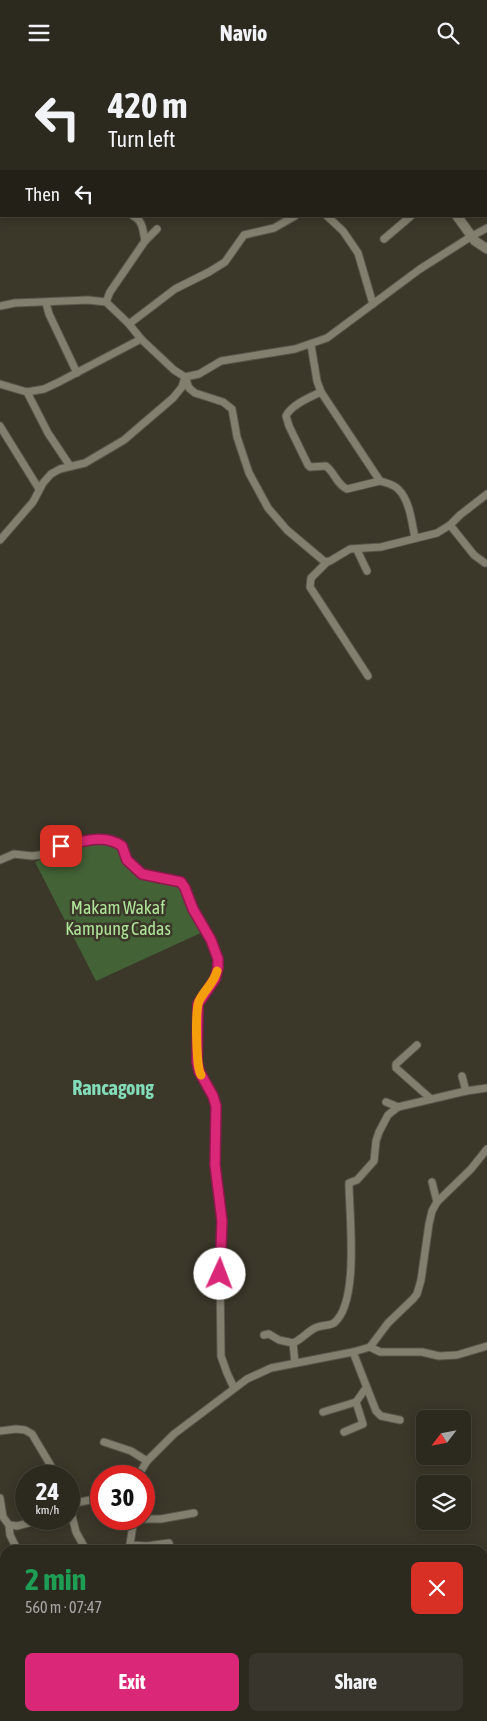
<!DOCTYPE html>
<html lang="en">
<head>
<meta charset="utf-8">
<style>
	body { margin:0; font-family:"Asap Condensed",sans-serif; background:#38352c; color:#f1f3f6; height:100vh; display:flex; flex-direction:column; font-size:19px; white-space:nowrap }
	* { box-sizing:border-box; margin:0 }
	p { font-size:16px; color:#a6a6a4 }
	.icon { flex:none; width:28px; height:28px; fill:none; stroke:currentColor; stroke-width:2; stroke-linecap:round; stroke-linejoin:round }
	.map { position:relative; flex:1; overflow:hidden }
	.panel { position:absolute; left:0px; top:1480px; width:488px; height:176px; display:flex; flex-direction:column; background:#2c291f; border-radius:15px 15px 0 0; box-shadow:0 2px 12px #0003,0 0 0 1px #48453d }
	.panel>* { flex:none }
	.guide { position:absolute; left:0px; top:0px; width:488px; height:152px; box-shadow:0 2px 12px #0003,0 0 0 1px #48453d; background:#2c291f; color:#f1f3f6; overflow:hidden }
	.needle { width:32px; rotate:238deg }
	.fabs { position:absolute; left:416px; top:1345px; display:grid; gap:10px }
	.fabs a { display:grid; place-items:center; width:55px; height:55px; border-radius:8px; background:#2c291f; box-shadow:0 2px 12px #0003,0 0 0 1px #48453d; font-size:25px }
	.speed { position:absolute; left:15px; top:1400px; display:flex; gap:10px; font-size:25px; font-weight:700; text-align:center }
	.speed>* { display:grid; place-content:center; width:65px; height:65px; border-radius:50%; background:#2c291f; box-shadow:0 2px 12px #0003,0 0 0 1px #48453d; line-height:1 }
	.speed small { font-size:12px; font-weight:400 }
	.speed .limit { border:8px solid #d22; background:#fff; color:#111 }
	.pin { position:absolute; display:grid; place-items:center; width:42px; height:42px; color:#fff; margin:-21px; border-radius:10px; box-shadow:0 2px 8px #0006 }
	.me { position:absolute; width:55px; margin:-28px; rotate:2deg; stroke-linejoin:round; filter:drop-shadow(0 0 4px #0008) }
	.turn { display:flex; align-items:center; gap:18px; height:105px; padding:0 25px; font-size:22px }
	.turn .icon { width:65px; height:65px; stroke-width:2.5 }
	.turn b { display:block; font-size:35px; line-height:42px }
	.then { display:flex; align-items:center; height:48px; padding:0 25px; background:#0003; gap:10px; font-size:19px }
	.round { display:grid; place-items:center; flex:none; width:52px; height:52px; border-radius:8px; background:#38352c }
	.headline { display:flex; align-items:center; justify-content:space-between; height:85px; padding:0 25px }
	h1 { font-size:30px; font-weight:700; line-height:38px; color:#1e9e55 }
	.action { display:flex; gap:10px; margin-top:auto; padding:10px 25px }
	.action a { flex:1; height:58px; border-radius:8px; background:#db2777; color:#fff; font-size:20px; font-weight:700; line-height:58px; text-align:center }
	.action a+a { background:#38352c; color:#f1f3f6 }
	header { display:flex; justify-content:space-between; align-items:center; height:65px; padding:0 25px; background:#2c291f; font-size:22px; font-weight:700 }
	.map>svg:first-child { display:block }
	.green { fill:#436236 }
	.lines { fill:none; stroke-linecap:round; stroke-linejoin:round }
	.minor-casing { stroke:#59564a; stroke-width:9 }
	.tertiary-casing { stroke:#59564a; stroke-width:11 }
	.minor { stroke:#837f6f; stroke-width:7 }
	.tertiary { stroke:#837f6f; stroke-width:9 }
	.route-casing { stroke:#8e194d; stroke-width:12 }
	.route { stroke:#db2777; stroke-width:9 }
	.slow { stroke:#f59e0b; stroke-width:9 }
	.labels { text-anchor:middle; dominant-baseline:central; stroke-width:5; stroke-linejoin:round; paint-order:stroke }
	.park-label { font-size:18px; fill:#afe499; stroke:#3b3729 }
	.quarter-label { font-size:20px; font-weight:bold; fill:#82dcb9; stroke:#3b3729 }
</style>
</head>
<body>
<header><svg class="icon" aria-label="menu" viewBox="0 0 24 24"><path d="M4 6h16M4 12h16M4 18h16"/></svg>Navio<svg class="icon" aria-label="search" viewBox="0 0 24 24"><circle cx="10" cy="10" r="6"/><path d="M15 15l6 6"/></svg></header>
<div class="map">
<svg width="487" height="1656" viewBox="0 0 487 1656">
	<rect width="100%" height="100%" fill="#3b3729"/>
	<path class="green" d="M103 776 113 777 121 783 136 807 161 819 185 823 203 867 96 916 35 797 67 782 76 783Z"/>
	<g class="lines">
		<defs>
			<g id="minor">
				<path d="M456 1V0"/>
				<path d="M486 59H487"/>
				<path d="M486 139 487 140"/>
				<path d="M133 151C143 155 143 166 145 176"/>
				<path d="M327 151 343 166 358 188 373 239"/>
				<path d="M384 174 411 151"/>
				<path d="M106 237 110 227 145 176 157 164"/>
				<path d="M46 238 49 249 77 308"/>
				<path d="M0 241 15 238 88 235 106 237 129 259 141 274 174 305 185 312 189 323 195 328 223 337 232 344 237 372 249 408 268 443 287 465 325 497 330 496 350 484 381 482 437 468 450 460 460 450 487 429"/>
				<path d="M129 259 175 224 209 207 225 197 244 170 274 163 295 151"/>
				<path d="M311 280 317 316 321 327 380 416C386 418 393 419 398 424 410 435 412 459 415 473"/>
				<path d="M0 319 27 327 48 368 70 401"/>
				<path d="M27 327 44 324 57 318 141 274"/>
				<path d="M321 327C310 332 291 340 286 351L289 361 308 400 310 402 326 401C335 408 337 420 347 424L380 416"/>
				<path d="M0 361 39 424"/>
				<path d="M450 460 474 490 485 498"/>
				<path d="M0 475 33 437 43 418 51 409 60 404 85 398 124 375 173 333 182 322 185 312 199 309 221 296 295 284 327 273 420 204 472 171 487 163"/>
				<path d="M357 485 367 506"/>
				<path d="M327 497 311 513 310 522 368 611"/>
				<path d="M0 795 14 789 32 791 40 790 61 781 99 774 110 775 122 781C125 786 125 792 128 796 143 819 166 807 183 819L193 844 211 875 218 894V903L215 914 198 939 197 997 199 1006 213 1031 216 1041 215 1100 222 1156 220 1209 221 1291 227 1308 234 1323"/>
				<path d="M417 980 396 999V1003L431 1034"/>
				<path d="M462 1011 466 1026 487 1023"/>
				<path d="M386 1037 398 1042 466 1026"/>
				<path d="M432 1117 437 1137"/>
				<path d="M264 1270 269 1269 279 1275 293 1278 295 1298"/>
				<path d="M293 1278C302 1274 307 1267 315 1263 321 1260 329 1261 334 1258 360 1237 349 1149 349 1118L357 1115 374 1096 376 1076 379 1067 388 1050 398 1042"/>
				<path d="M370 1282 380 1287H422L439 1291 457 1290 487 1281"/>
				<path d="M353 1287 376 1346 381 1351 400 1355"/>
				<path d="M323 1347 356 1337 366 1323"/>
				<path d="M0 1366 16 1364 25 1365 32 1369 57 1411"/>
				<path d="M344 1367 363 1359 356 1337"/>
				<path d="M104 1377 131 1386 147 1396"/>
				<path d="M138 1411 147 1396 174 1369 247 1314 271 1303 353 1287 370 1282 388 1258 413 1234 417 1229 421 1215 429 1159 432 1146 437 1137 471 1104 487 1084"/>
				<path d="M0 1433 3 1452 9 1460 17 1461 44 1454"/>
				<path d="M69 1439 76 1467 86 1485"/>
				<path d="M69 1439 101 1433"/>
				<path d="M140 1454H161L194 1448"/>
				<path d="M9 1460 10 1470 17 1484"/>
				<path d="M130 1480 147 1481 169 1478 171 1485"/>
				<path d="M129 1485 134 1454"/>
				<path d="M0 1530 5 1536"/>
				<path d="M0 1540 5 1545"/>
				<path d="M0 1554 5 1548"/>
				<path d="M0 1592 5 1586"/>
				<path d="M0 1617 5 1621"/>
				<path d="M482 1648 487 1644"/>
				<path d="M29 1651 30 1656"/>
				<path d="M56 1651 58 1656"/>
				<path d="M215 1651 216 1656"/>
				<path d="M101 1656 103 1651"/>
				<path d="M226 1656 234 1651"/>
				<path d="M447 1656 462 1651"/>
			</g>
			<g id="tertiary">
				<path d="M290 0 291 1"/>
				<path d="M457 151 475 176 487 184"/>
			</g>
		</defs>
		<use href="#minor" class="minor-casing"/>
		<use href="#tertiary" class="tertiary-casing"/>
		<use href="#minor" class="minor"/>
		<use href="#tertiary" class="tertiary"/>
	</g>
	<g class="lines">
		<defs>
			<path id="route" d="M61 781C81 777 104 768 122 781L127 795 142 809 181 817 185 823 193 844 211 875 218 894V903L215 914 198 939 197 997 199 1006 213 1031 216 1041 215 1100 222 1156 220 1209"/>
		</defs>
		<use href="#route" class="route-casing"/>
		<use href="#route" class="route"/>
		<path class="slow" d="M201 1010C196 1001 195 945 199 936 204 925 214 918 217 906"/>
	</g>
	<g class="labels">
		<g class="park-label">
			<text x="118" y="842">Makam Wakaf<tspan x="118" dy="21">Kampung Cadas</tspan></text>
		</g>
		<g class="quarter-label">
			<text x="113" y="1022">Rancagong</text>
		</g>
	</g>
</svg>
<div class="fabs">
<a><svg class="needle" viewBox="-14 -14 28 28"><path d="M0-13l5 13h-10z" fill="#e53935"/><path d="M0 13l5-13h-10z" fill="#a6a6a4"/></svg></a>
<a><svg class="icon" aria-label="layers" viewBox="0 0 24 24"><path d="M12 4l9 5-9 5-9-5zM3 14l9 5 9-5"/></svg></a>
</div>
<div class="speed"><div>24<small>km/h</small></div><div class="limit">30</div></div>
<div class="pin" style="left:61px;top:781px;background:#d93025"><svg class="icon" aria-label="arrive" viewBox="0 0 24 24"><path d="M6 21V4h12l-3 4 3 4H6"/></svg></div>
<svg class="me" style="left:220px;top:1209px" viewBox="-20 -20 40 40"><circle r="19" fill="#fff"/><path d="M0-13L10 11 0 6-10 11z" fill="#db2777"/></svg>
<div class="guide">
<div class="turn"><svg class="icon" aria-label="left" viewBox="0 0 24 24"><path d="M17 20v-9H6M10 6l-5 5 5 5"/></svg><div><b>420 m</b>Turn left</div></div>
<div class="then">Then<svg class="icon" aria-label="left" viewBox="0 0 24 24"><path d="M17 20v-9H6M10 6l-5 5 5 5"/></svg></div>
</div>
<section class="panel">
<div class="headline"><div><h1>2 min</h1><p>560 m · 07:47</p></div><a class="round" style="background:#d93025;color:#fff"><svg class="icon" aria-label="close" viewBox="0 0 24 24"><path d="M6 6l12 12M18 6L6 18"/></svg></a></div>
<div class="action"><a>Exit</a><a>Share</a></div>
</section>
</div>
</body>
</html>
